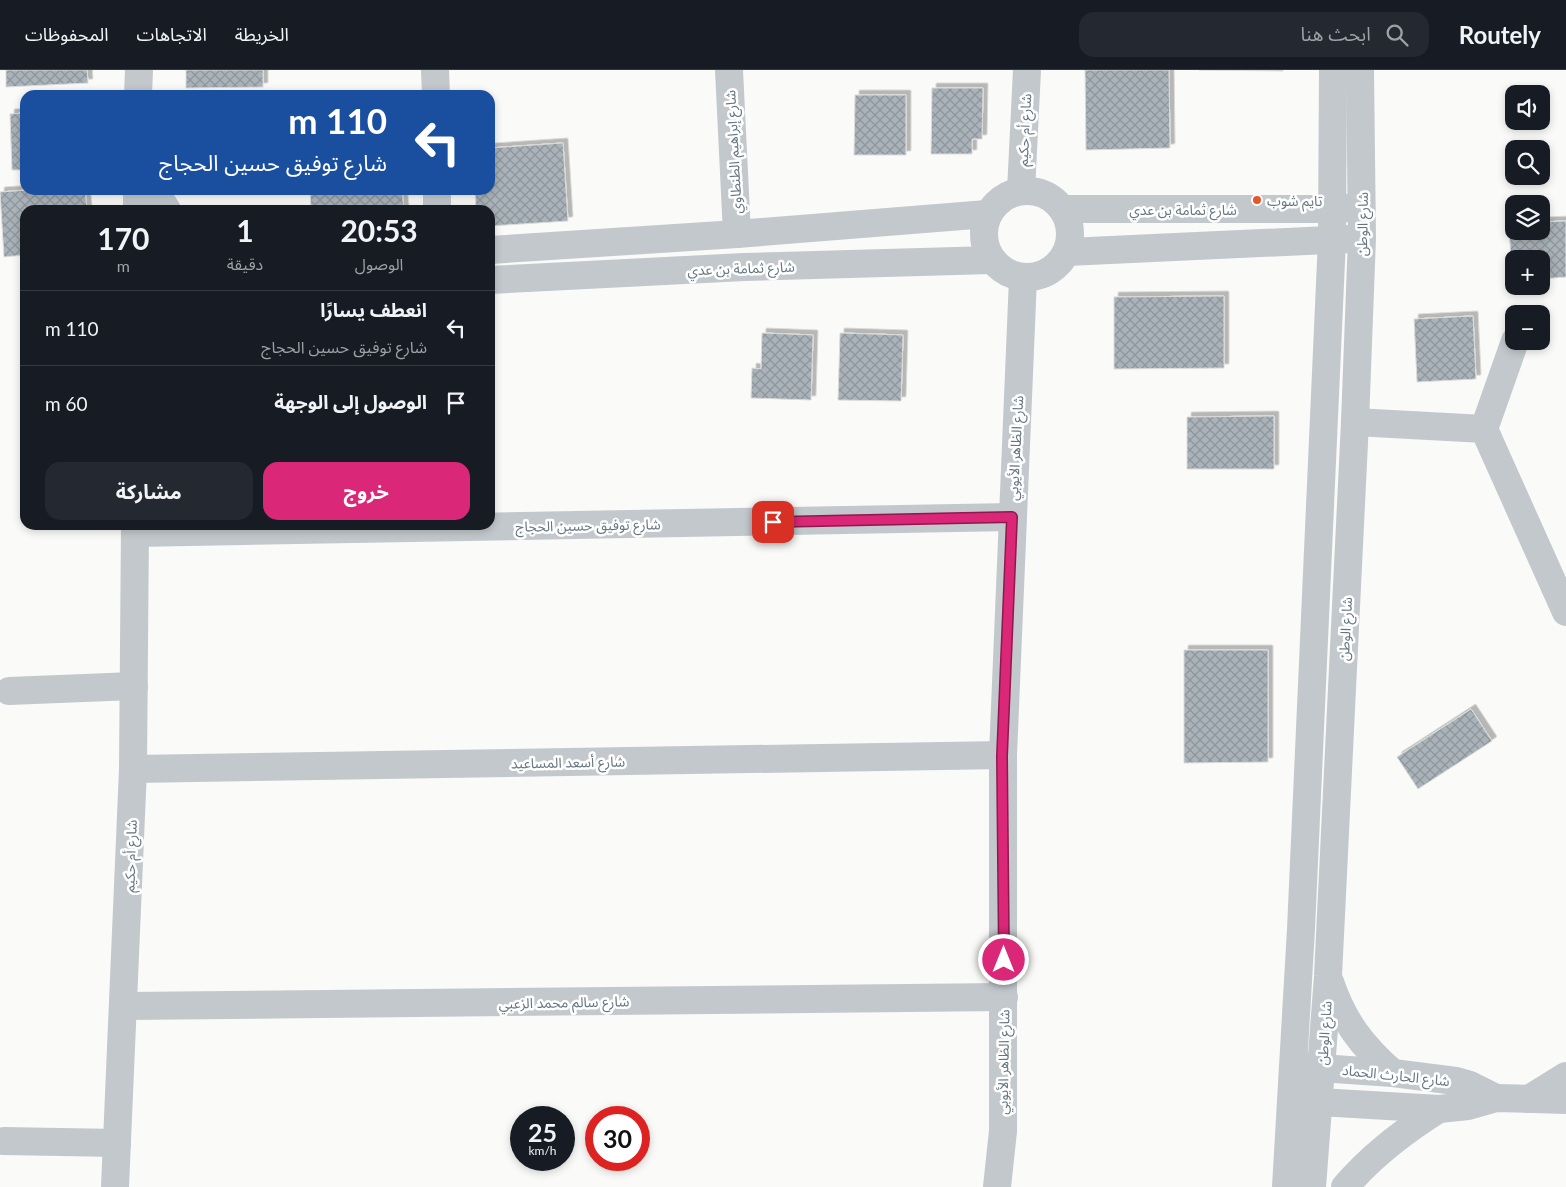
<!DOCTYPE html>
<html lang="ar">
<head>
<meta charset="utf-8">
<style>
	body { margin:0; font-family:Lato,"Noto Sans Arabic",sans-serif; background:#242831; color:#f1f3f6; direction:rtl; height:100vh; display:flex; flex-direction:column; font-size:19px; white-space:nowrap }
	* { box-sizing:border-box; margin:0 }
	p { font-size:16px; color:#9ea1a6 }
	.icon { flex:none; width:28px; height:28px; fill:none; stroke:currentColor; stroke-width:2; stroke-linecap:round; stroke-linejoin:round }
	.map { position:relative; flex:1; overflow:hidden; direction:ltr }
	.drawer { position:absolute; left:20px; top:135px; width:475px; height:325px; display:flex; flex-direction:column; background:#171b24; border-radius:15px; box-shadow:0 2px 8px #0003; direction:rtl }
	.drawer>* { flex:none }
	.hud { position:absolute; left:20px; top:20px; width:475px; height:105px; border-radius:15px; box-shadow:0 2px 8px #0003; direction:rtl; background:#1a4fa0; color:#fff; overflow:hidden }
	.buttons { position:absolute; left:1505px; top:15px; display:grid; gap:10px }
	.buttons a { display:grid; place-items:center; width:45px; height:45px; border-radius:10px; background:#171b24; box-shadow:0 2px 8px #0003; font-size:25px }
	.speed { position:absolute; left:510px; top:1036px; display:flex; gap:10px; font-size:25px; font-weight:700; text-align:center }
	.speed>* { display:grid; place-content:center; width:65px; height:65px; border-radius:50%; background:#171b24; box-shadow:0 2px 8px #0003; line-height:1 }
	.speed small { font-size:12px; font-weight:400 }
	.speed .limit { border:8px solid #d22; background:#fff; color:#111 }
	.pin { position:absolute; display:grid; place-items:center; width:42px; height:42px; color:#fff; margin:-21px; border-radius:10px; box-shadow:0 2px 8px #0006 }
	.me { position:absolute; width:55px; margin:-28px; rotate:0deg; stroke-linejoin:round; filter:drop-shadow(0 0 4px #0008) }
	.turn { display:flex; align-items:center; gap:18px; height:105px; padding:0 25px; font-size:22px }
	.turn .icon { width:65px; height:65px; stroke-width:2.5 }
	.turn b { display:block; font-size:35px; line-height:42px }
	.eta { display:flex; justify-content:space-evenly; align-items:center; height:85px; text-align:center }
	.eta b { font-size:30px; font-weight:700; line-height:35px }
	.primary-button { display:flex; gap:10px; margin-top:auto; padding:10px 25px }
	.primary-button a { flex:1; height:58px; border-radius:15px; background:#db2777; color:#fff; font-size:20px; font-weight:700; line-height:58px; text-align:center }
	.primary-button a+a { background:#242831; color:#f1f3f6 }
	ul { padding:0; list-style:none }
	li { display:flex; align-items:center; gap:15px; height:75px; padding:0 25px; border-top:1px solid #363941 }
	li div { flex:1 }
	li b { display:block; font-size:19px }
	li em { font-style:normal }
	header { display:flex; align-items:center; gap:30px; box-sizing:border-box; height:70px; padding:0 25px; background:#171b24; border-bottom:1px solid #363941 }
	header strong { font-size:24px }
	nav { display:flex; gap:28px; margin-inline-start:auto; font-size:18px }
	.search { width:350px; height:45px; background:#242831; display:flex; align-items:center; gap:12px; box-sizing:border-box; padding:0 18px; border-radius:15px; color:#9ea1a6; font-size:19px }
	.map>svg:first-child { display:block }
	.building { fill:url(#building-cross-hatch); stroke:#dcdcda; filter:url(#shadow) }
	.lines { fill:none; stroke-linecap:round; stroke-linejoin:round }
	.minor { stroke:#c3c8cc; stroke-width:28 }
	.route-casing { stroke:#8e194d; stroke-width:12 }
	.route { stroke:#db2777; stroke-width:9 }
	.poi-dot { fill:#e4572e; stroke:#fff; stroke-width:2 }
	.labels { text-anchor:middle; dominant-baseline:central; stroke-width:5; stroke-linejoin:round; paint-order:stroke }
	.street-label { font-size:14px; fill:#657683; stroke:#fff }
	.poi-label { font-size:14px; fill:#657683; stroke:#fff; text-anchor:start }
</style>
</head>
<body>
<header>
<strong>Routely</strong>
<div class="search"><svg class="icon" aria-label="search" viewBox="0 0 24 24"><circle cx="10" cy="10" r="6"/><path d="M15 15l6 6"/></svg>ابحث هنا</div>
<nav><a>الخريطة</a><a>الاتجاهات</a><a>المحفوظات</a></nav>
</header>
<div class="map">
<svg width="1566" height="1117" viewBox="0 0 1566 1117">
	<defs>
		<pattern id="building-cross-hatch" width="8" height="8" patternUnits="userSpaceOnUse" patternTransform="scale(1.25)"><rect width="8" height="8" fill="#aab3b9"/><path d="M0 0l8 8M0 8l8-8" fill="none" stroke="#8e969c"/></pattern>
		<filter id="shadow"><feDropShadow dx="4.5" dy="-4.5" stdDeviation="0" flood-color="#0004"/></filter>
	</defs>
	<rect width="100%" height="100%" fill="#fafaf8"/>
	<g class="building">
		<path d="M6 0H87L88 13 6 17Z"/>
		<path d="M186 0H263V17L186 18Z"/>
		<path d="M1085 0H1169L1170 78 1086 80Z"/>
		<path d="M1199 0H1283V1Z"/>
		<path d="M932 18H983L982 69H972V84H931Z"/>
		<path d="M855 25H906V85H854Z"/>
		<path d="M25 43V100H12L10 44Z"/>
		<path d="M563 73 568 151 490 156V140H476L475 120H490V78Z"/>
		<path d="M28 120H85L87 140H25V185L4 187 0 122Z"/>
		<path d="M310 120H402L404 140H311Z"/>
		<path d="M1566 151V207L1541 209V189H1514V210H1512L1509 154H1514V161H1541V152Z"/>
		<path d="M1224 226V298L1114 299V227Z"/>
		<path d="M1473 246 1476 309 1417 312 1414 249Z"/>
		<path d="M762 263 813 265 811 330 751 328 752 298 761 299Z"/>
		<path d="M840 263 903 265 901 331 838 330Z"/>
		<path d="M1274 346V399H1187V347Z"/>
		<path d="M1184 580H1268V692L1184 693Z"/>
		<path d="M1471 639 1492 671 1418 719 1397 687Z"/>
	</g>
	<g class="lines">
		<g class="minor">
			<path d="M435 0 436 25"/>
			<path d="M729 0 737 164"/>
			<path d="M138 25 139 0"/>
			<path d="M137 120V140"/>
			<path d="M154 120 167 140"/>
			<path d="M437 120V140"/>
			<circle cx="1027" cy="164" r="43"/>
			<path d="M1021 121 1027 0"/>
			<path d="M1063 139H1332L1351 138"/>
			<path d="M490 180 737 164 987 144"/>
			<path d="M1067 182 1350 169"/>
			<path d="M490 210 744 197 991 190"/>
			<path d="M1515 271 1484 359 1566 542"/>
			<path d="M1355 352 1484 359"/>
			<path d="M135 463 1012 447"/>
			<path d="M9 621 134 616"/>
			<path d="M133 699 1003 685"/>
			<path d="M1330 912C1343 951 1362 976 1393 1003"/>
			<path d="M124 936 1004 927"/>
			<path d="M1305 997 1393 1003 1456 1011 1470 1015 1496 1028"/>
			<path d="M1529 1029 1566 1006"/>
			<path d="M1302 1031 1439 1039 1468 1036 1496 1028 1566 1030"/>
			<path d="M4 1071 117 1073"/>
			<path d="M115 1117 133 699 135 455"/>
			<path d="M997 1117 1003 1061V685L1023 208"/>
			<path d="M1286 1117 1301 859 1332 169 1333 0"/>
			<path d="M1312 1117 1328 906 1355 352 1362 168 1360 0"/>
			<path d="M1345 1117C1372 1085 1404 1061 1439 1039"/>
		</g>
	</g>
	<g class="lines">
		<defs>
			<path id="route" d="M773 452 1012 447 1002 686 1004 890"/>
		</defs>
		<use href="#route" class="route-casing"/>
		<use href="#route" class="route"/>
	</g>
	<circle class="poi-dot" cx="1257" cy="130" r="5"/>
	<g class="labels">
		<g class="street-label">
			<text transform="translate(1024 60) rotate(-87)">شارع أم حكيم</text>
			<text transform="translate(733 82) rotate(-93)">شارع إبراهيم الطنطاوي</text>
			<text x="1183" y="139">شارع ثمامة بن عدي</text>
			<text transform="translate(1362 154) rotate(-89)">شارع الوطن</text>
			<text transform="translate(741 198) rotate(-2)">شارع ثمامة بن عدي</text>
			<text transform="translate(1015 378) rotate(-87)">شارع الظاهر الأيوبي</text>
			<text transform="translate(588 455) rotate(-1)">شارع توفيق حسين الحجاج</text>
			<text transform="translate(1345 559) rotate(-87)">شارع الوطن</text>
			<text transform="translate(568 692) rotate(-1)">شارع أسعد المساعيد</text>
			<text transform="translate(130 786) rotate(-88)">شارع أم حكيم</text>
			<text transform="translate(564 932) rotate(-1)">شارع سالم محمد الزعبي</text>
			<text transform="translate(1324 963) rotate(-86)">شارع الوطن</text>
			<text transform="translate(1003 992) rotate(-89)">شارع الظاهر الأيوبي</text>
			<text transform="translate(1396 1005) rotate(6)">شارع الحارث الحماد</text>
		</g>
		<g class="poi-label">
			<text x="1267" y="130">تايم شوب</text>
		</g>
	</g>
</svg>
<div class="buttons">
<a><svg class="icon" aria-label="sound" viewBox="0 0 24 24"><path d="M4 9h4l5-4v14l-5-4H4zM17 9q2 3 0 6"/></svg></a>
<a><svg class="icon" aria-label="search" viewBox="0 0 24 24"><circle cx="10" cy="10" r="6"/><path d="M15 15l6 6"/></svg></a>
<a><svg class="icon" aria-label="layers" viewBox="0 0 24 24"><path d="M12 4l9 5-9 5-9-5zM3 14l9 5 9-5"/></svg></a>
<a>+</a>
<a>−</a>
</div>
<div class="speed"><div>25<small>km/h</small></div><div class="limit">30</div></div>
<div class="pin" style="left:773px;top:452px;background:#d93025"><svg class="icon" aria-label="arrive" viewBox="0 0 24 24"><path d="M6 21V4h12l-3 4 3 4H6"/></svg></div>
<svg class="me" style="left:1004px;top:890px" viewBox="-20 -20 40 40"><circle r="17" fill="#db2777" stroke="#fff" stroke-width="3"/><path d="M0-11L8 9 0 5-8 9z" fill="#fff"/></svg>
<div class="hud">
<div class="turn"><svg class="icon" aria-label="left" viewBox="0 0 24 24"><path d="M17 20v-9H6M10 6l-5 5 5 5"/></svg><div><b>110 m</b>شارع توفيق حسين الحجاج</div></div>
</div>
<section class="drawer">
<div class="eta">
<div><b>20:53</b><p>الوصول</p></div>
<div><b>1</b><p>دقيقة</p></div>
<div><b>170</b><p>m</p></div>
</div>
<ul>
<li><svg class="icon" aria-label="left" viewBox="0 0 24 24"><path d="M17 20v-9H6M10 6l-5 5 5 5"/></svg><div><b>انعطف يسارًا</b><p>شارع توفيق حسين الحجاج</p></div><em>110 m</em></li>
<li><svg class="icon" aria-label="arrive" viewBox="0 0 24 24"><path d="M6 21V4h12l-3 4 3 4H6"/></svg><div><b>الوصول إلى الوجهة</b></div><em>60 m</em></li>
</ul>
<div class="primary-button"><a>خروج</a><a>مشاركة</a></div>
</section>
</div>
</body>
</html>
